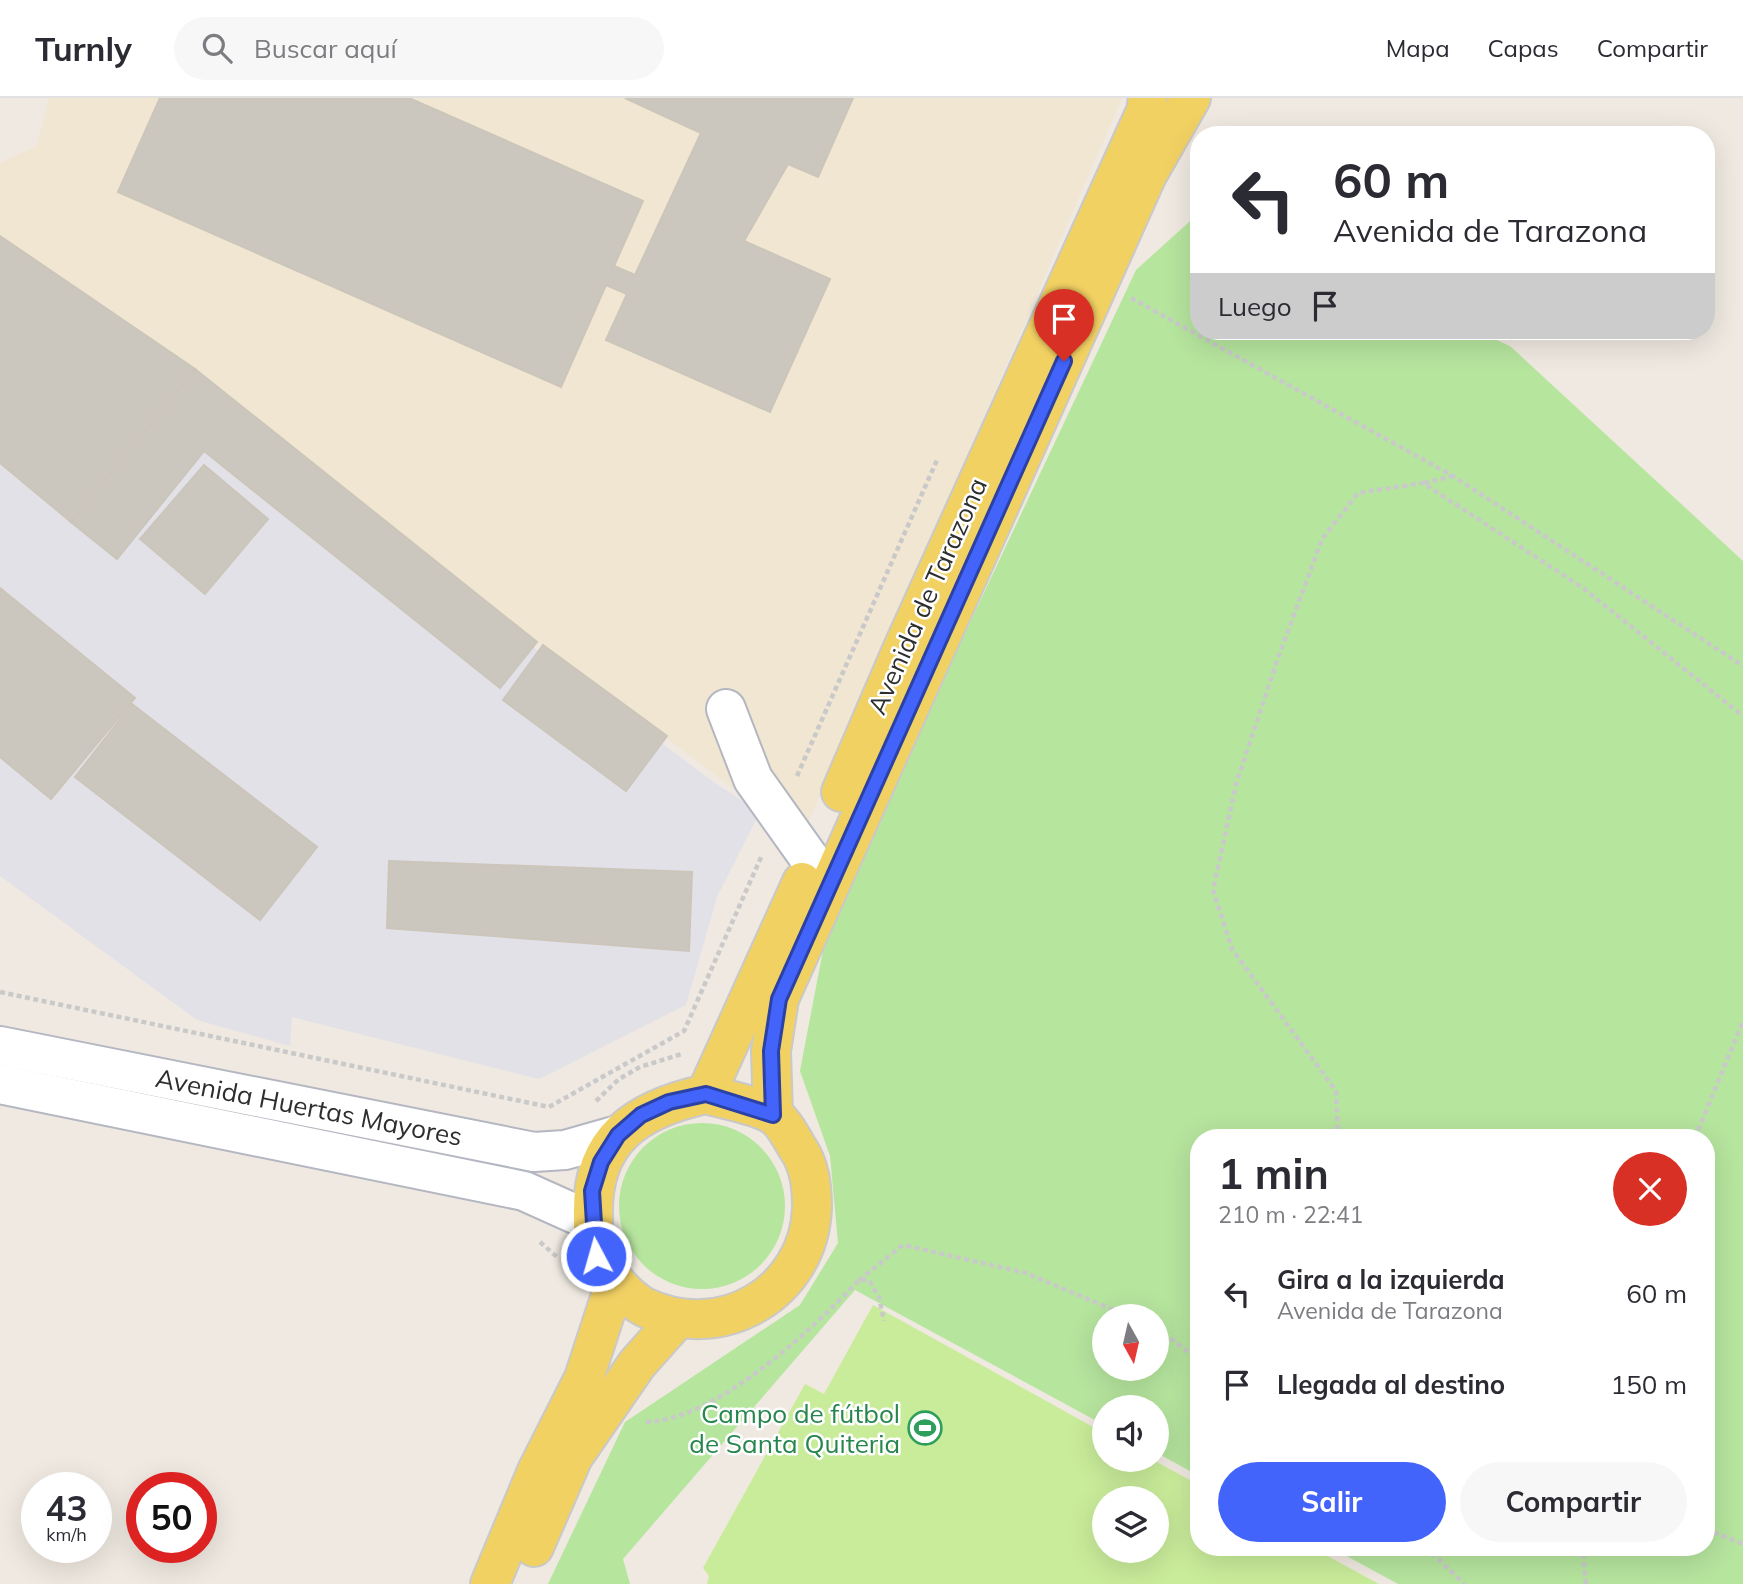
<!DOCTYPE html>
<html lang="es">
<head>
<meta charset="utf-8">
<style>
	body { margin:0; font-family:Mulish,sans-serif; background:#f7f7f7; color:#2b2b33; height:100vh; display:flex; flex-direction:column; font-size:26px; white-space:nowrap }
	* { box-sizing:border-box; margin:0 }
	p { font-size:23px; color:#7c7c81 }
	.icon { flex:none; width:38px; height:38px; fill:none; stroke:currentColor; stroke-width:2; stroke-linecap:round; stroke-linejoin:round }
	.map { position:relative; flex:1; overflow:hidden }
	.side { position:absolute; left:1190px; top:1031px; width:525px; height:427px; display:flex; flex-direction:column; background:#fff; border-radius:28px; box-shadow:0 7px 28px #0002 }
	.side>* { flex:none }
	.guide { position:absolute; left:1190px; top:28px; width:525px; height:214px; border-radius:28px; box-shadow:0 7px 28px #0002; background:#fff; color:#2b2b33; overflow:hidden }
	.needle { width:46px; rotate:172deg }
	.tools { position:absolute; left:1092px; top:1206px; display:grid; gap:14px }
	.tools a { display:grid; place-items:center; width:77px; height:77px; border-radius:50%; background:#fff; box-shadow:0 7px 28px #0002; font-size:35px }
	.speed { position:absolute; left:21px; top:1374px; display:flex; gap:14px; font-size:35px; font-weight:700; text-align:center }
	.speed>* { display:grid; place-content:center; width:91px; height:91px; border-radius:50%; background:#fff; box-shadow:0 7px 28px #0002; line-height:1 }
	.speed small { font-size:18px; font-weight:400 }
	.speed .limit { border:10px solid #d22; background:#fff; color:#111 }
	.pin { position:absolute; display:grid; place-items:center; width:60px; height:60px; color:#fff; margin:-72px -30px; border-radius:50% 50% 50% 0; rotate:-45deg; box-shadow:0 0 7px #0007 }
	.pin .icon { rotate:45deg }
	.me { position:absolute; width:77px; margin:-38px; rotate:354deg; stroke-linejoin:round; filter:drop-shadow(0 0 5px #0008) }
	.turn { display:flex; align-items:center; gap:24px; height:147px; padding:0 28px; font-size:32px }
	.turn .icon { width:91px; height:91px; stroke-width:2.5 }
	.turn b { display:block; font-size:49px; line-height:60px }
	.then { display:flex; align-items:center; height:66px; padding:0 28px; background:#0003; gap:14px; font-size:26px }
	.round { display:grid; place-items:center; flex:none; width:74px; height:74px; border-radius:37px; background:#f7f7f7 }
	.head { display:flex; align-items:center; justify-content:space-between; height:119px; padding:0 28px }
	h1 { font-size:42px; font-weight:700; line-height:52px }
	.action { display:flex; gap:14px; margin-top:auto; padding:14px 28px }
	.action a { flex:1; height:80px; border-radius:42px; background:#4264fb; color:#fff; font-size:28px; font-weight:700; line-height:80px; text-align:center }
	.action a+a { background:#f7f7f7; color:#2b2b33 }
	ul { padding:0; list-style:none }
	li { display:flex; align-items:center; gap:21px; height:91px; padding:0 28px }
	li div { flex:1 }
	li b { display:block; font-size:26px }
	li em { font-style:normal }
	header { display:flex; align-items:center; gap:42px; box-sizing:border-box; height:98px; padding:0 35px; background:#fff; border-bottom:2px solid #e1e1e2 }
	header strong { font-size:33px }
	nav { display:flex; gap:38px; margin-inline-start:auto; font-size:24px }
	.search { width:490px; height:63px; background:#f7f7f7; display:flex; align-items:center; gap:18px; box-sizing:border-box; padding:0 24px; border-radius:38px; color:#7c7c81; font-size:26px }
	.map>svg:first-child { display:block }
	.industrial { fill:#e3e1e8 }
	.education { fill:#f0e6d1 }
	.green { fill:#b6e59e; fill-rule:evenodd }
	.pitch { fill:#c9ec9a; fill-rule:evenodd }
	.building { fill:#cbc7bf; stroke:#cbc5ba; stroke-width:2 }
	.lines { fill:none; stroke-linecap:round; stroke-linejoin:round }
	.minor-casing { stroke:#b4b7c1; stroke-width:42 }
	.major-casing { stroke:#c9c9c9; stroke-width:42 }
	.path { stroke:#c9c9c9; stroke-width:4.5; stroke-dasharray:5 3.5; stroke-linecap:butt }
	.minor { stroke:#fff; stroke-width:38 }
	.major { stroke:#f2d163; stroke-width:38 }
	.route-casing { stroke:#2b41a3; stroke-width:18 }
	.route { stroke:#4264fb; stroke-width:12 }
	.labels { text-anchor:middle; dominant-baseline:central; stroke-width:5; stroke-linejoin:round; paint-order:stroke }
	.street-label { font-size:26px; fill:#2e2e2e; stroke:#fff }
	.leisure-label { font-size:26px; fill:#27864d; stroke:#fff; text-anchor:end }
</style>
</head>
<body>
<header>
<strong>Turnly</strong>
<div class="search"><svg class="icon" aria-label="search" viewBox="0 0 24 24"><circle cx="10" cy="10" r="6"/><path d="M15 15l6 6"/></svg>Buscar aquí</div>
<nav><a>Mapa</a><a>Capas</a><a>Compartir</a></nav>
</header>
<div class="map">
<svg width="1743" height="1486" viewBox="0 0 1743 1486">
	<rect width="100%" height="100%" fill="#efe9e1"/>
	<path class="industrial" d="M0 150 715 685 760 714 717 799 686 907 539 981 292 919 290 948 197 922 0 778Z"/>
	<path class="education" d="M49 0H1122L801 741 0 140V65L37 48Z"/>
	<g class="green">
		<path d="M1199 115V233H1477L1510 248 1743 463V1486H1398L1330 1449H1706V1040H1199V1378L1157 1355V1309H1104V1327L855 1192 623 1461 630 1486H548L625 1324 800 1207 838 1145 830 1058 800 973 828 826 1136 172ZM1104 1218H1157V1270H1104Z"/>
		<circle cx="702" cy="1108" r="83"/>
	</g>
	<path class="pitch" d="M873 1207 1104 1335V1362H1153L1199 1387V1449H1311L1379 1486H707L709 1478 703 1470 805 1286 824 1296ZM1104 1400H1157V1452H1104Z"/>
	<g class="building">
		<path d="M160 0H409L643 103 614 168 635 177 701 35 625 0H853L818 79 788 66 744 143 830 181 770 314 606 242 627 196 606 187 561 289 118 94Z"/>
		<path d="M0 138 195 271 71 424 0 365Z"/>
		<path d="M195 271 537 544 500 590 204 353 117 461 71 424Z"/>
		<path d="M204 367 268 421 205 496 140 441Z"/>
		<path d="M0 490 135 600 51 701 0 659Z"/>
		<path d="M543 547 667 638 626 693 503 602Z"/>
		<path d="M132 606 317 749 260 822 75 679Z"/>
		<path d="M389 763 692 774 689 853 387 830Z"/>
	</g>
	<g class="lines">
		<defs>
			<g id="minor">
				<path d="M726 611 753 681 812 764"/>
				<path d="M0 948 534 1054 565 1052 618 1037"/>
				<path d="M0 986 524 1093 593 1124"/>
			</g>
			<g id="major">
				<path d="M841 694 902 552 1146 13 1148 0"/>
				<path d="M706 996 802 784"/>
				<path d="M706 996C726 1002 753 1006 772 1016 782 1022 791 1039 797 1049 810 1068 812 1088 812 1110 809 1195 721 1246 644 1209 626 1199 612 1180 600 1164 592 1153 593 1131 593 1118 591 1041 637 1011 706 996Z"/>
				<path d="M773 1017 771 953 779 901 1147 77 1191 0"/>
				<path d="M534 1449 573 1359 637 1266 678 1220"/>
				<path d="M490 1486 537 1373 584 1280 615 1185"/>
			</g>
		</defs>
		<use href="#minor" class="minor-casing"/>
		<use href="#major" class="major-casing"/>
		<g class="path">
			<path d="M1131 200 1453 378 1743 568"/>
			<path d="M1424 385 1453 378"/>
			<path d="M797 678 937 362"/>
			<path d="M0 894 549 1009 684 933 762 757"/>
			<path d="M596 1003 619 981 640 969 682 956"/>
			<path d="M1338 1040 1336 993 1232 851 1213 792 1236 686 1278 560 1322 441 1358 395 1423 385 1583 490 1743 618"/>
			<path d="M1695 1040 1743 923"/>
			<path d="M540 1144 557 1159"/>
			<path d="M859 1182 903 1147 1026 1175 1128 1218"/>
			<path d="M1157 1230 1199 1262"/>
			<path d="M646 1324C716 1322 812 1232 859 1182H869L879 1199 884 1223"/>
			<path d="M1706 1431 1743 1446"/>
			<path d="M1426 1449 1464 1486"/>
			<path d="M1586 1486 1583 1457 1586 1449"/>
		</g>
		<use href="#minor" class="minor"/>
		<use href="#major" class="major"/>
	</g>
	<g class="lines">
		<defs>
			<path id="route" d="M596 1158 592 1093 601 1064 618 1037 641 1017 669 1004 706 996 773 1017 771 953 779 901 1064 263"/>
		</defs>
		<use href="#route" class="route-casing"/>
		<use href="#route" class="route"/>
	</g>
	<defs>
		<symbol id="stadium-ring" viewBox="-11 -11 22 22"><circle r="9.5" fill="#fff" stroke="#2e9e5b" stroke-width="1.5"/><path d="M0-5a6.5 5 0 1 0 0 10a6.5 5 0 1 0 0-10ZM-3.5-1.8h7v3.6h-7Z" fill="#2e9e5b"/></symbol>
	</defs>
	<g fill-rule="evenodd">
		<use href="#stadium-ring" x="906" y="1311" width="38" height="38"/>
	</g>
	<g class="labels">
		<g class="street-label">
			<text transform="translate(927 498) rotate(-66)">Avenida de Tarazona</text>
			<text transform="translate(309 1009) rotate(11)">Avenida Huertas Mayores</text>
		</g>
		<g class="leisure-label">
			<text x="900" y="1315">Campo de fútbol<tspan x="900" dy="30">de Santa Quiteria</tspan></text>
		</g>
	</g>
</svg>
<div class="tools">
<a><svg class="needle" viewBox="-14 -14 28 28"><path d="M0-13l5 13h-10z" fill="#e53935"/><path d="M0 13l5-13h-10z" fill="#7c7c81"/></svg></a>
<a><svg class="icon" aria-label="sound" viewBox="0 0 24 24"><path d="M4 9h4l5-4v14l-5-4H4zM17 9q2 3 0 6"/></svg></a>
<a><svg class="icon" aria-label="layers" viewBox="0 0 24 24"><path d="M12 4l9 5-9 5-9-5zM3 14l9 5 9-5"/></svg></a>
</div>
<div class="speed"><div>43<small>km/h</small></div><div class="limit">50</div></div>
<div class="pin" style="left:1064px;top:263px;background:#d93025"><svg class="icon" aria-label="arrive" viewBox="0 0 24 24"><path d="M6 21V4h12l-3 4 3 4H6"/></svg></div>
<svg class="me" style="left:596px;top:1158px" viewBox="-20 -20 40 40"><circle r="17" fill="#4264fb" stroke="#fff" stroke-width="3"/><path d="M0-11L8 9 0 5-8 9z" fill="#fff"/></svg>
<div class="guide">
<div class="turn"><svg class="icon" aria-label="left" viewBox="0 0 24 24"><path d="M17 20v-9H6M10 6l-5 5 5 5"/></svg><div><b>60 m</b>Avenida de Tarazona</div></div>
<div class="then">Luego<svg class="icon" aria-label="arrive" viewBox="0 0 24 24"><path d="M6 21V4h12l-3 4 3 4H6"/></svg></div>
</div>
<section class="side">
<div class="head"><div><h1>1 min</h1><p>210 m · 22:41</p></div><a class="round" style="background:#d93025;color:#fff"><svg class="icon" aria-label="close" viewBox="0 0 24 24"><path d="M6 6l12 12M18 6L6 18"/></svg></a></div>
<ul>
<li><svg class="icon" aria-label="left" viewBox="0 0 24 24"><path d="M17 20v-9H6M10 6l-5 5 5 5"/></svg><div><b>Gira a la izquierda</b><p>Avenida de Tarazona</p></div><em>60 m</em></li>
<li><svg class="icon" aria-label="arrive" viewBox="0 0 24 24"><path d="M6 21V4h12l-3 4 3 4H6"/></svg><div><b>Llegada al destino</b></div><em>150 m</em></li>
</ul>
<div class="action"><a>Salir</a><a>Compartir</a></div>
</section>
</div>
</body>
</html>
